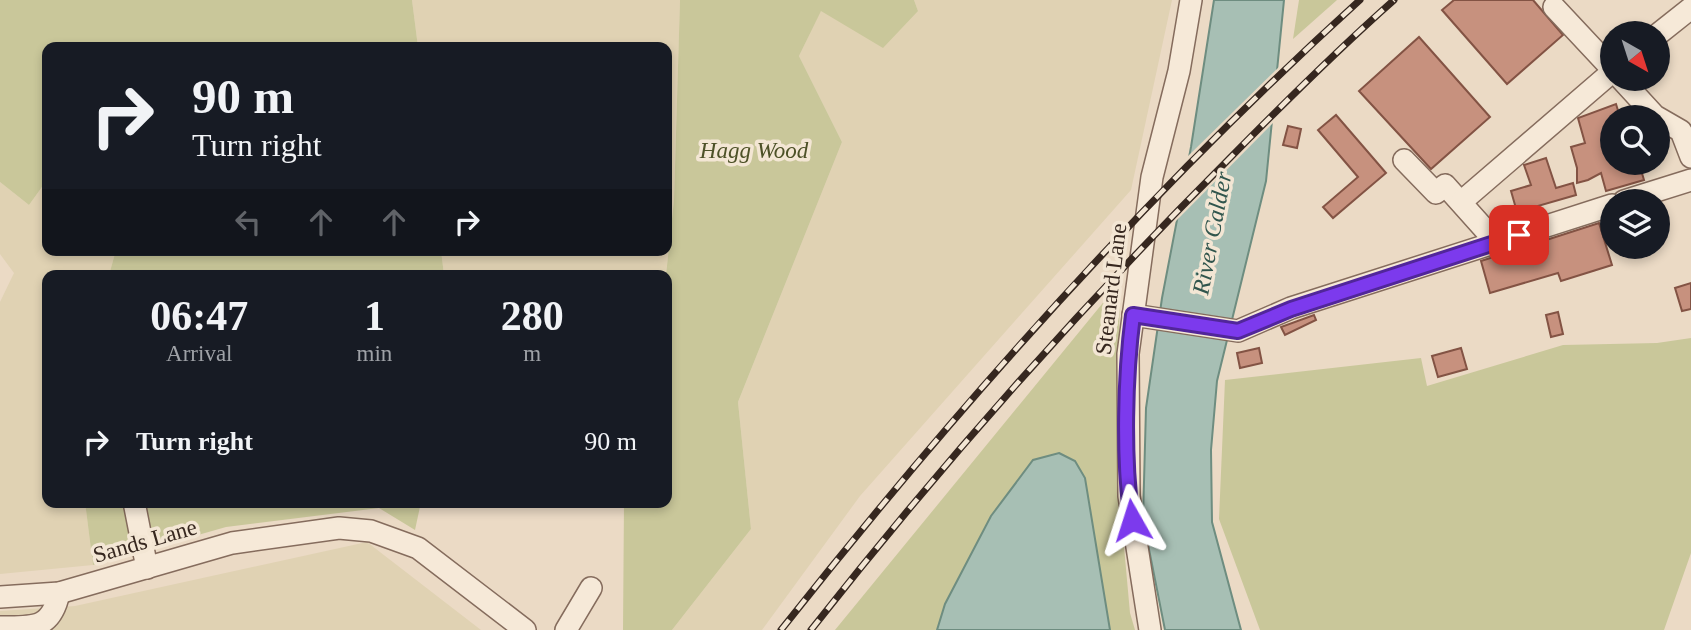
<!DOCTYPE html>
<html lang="en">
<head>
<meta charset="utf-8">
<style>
	body { margin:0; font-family:"Times New Roman",serif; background:#242831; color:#f1f3f6; height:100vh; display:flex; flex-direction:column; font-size:26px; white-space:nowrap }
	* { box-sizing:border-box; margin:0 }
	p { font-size:23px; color:#9ea1a6 }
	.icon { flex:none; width:38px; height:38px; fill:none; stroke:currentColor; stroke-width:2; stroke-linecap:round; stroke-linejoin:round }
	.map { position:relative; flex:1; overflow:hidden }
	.details { position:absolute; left:42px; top:270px; width:630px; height:238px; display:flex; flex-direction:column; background:#171b24; border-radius:14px; box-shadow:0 4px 10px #0003 }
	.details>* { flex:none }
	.top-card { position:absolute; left:42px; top:42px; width:630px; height:214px; border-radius:14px; box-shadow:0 4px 10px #0003; background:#171b24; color:#f1f3f6; overflow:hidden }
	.needle { width:46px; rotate:141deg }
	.fabs { position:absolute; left:1600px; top:21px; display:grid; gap:14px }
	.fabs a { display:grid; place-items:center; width:70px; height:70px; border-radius:50%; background:#171b24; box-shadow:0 4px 10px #0003; font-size:35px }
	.pin { position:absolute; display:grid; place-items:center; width:60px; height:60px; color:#fff; margin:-30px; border-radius:14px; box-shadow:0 4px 10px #0006 }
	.me { position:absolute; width:77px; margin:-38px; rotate:354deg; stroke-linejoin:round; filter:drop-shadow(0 0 5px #0008) }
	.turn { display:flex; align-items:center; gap:24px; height:147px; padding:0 35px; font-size:32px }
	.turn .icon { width:91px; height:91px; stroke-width:2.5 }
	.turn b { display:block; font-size:49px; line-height:60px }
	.lanes { display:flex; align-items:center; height:66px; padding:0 35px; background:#0003; justify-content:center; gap:35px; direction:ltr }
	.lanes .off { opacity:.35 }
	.eta { display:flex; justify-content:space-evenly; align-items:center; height:119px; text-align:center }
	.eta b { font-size:42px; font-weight:800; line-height:49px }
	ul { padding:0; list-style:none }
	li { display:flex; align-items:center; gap:21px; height:105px; padding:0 35px }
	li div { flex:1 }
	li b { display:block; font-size:26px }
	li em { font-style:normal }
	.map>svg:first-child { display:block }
	.farmland { fill:#e0d2b3 }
	.green { fill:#c9c79a }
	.water { fill:#a7bfb4; stroke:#6e8d80; stroke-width:2 }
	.pier { fill:#ebdac5 }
	.building { fill:#c7917e; stroke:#835344; stroke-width:2 }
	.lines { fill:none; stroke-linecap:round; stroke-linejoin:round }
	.minor-casing { stroke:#856c5d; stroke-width:24 }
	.minor { stroke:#f6e9d8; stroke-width:21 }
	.rail-casing { stroke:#36271f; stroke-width:7 }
	.rail { stroke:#f3e6d4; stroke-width:4.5; stroke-dasharray:13; stroke-linecap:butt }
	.route-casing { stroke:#51269a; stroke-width:18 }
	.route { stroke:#7c3aed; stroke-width:12 }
	.labels { text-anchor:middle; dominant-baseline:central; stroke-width:7; stroke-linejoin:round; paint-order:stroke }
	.park-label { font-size:23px; font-style:italic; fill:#4d5127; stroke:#f3e6d4 }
	.street-label { font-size:23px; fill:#36271f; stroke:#f3e6d4 }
	.water-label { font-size:24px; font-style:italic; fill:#30554d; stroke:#f3e6d4 }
</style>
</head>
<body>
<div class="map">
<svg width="1691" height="630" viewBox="0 0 1691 630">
	<rect width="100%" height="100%" fill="#ebdac5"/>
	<g class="farmland">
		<path d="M412 0H680L674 200 666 275H444L441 250H667V47H418Z"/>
		<path d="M914 0H1172L1131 190 860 496 762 630H672L751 529 738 402 842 142 799 56 821 10 918 11Z"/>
		<path d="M47 180V250H116L109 275H47V502H85L93 565 0 574V302L14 273 0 254V182L29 205Z"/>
		<path d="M367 542 481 630H0V611L75 606Z"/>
	</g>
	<g class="green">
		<path d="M0 0H412L418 47H47V180L29 205 0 182Z"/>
		<path d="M680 0H914L918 11 883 48 821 11 799 56 842 142 738 402 751 529 672 630H623L624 502H667L666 275 674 200Z"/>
		<path d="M1299 0H1337L1293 39Z"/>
		<path d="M116 250H441L444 275H109Z"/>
		<path d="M1120 282 1117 469 1130 613 1135 630H1110L1085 478 945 604 937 630H835Z"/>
		<path d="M1691 338V553L1664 630H1260L1219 519 1225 380 1421 358 1427 386 1563 345 1657 343Z"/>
		<path d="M85 502H421L415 530 379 508 226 527 93 565Z"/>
	</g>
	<g class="water">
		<path d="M1214 0H1284L1266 181 1217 381 1211 450 1212 522 1241 630H1165L1143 519 1146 408 1162 298 1191 147Z"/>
		<path d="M1059 453 1075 461 1085 478 1110 630H937L945 604 991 516 1033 460Z"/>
	</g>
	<path class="pier" d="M1280 66 1275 121 1173 224 1185 159Z"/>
	<g class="building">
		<path d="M1454 0H1533L1563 35 1507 84 1442 10Z"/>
		<path d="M1419 37 1490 117 1431 169 1359 91Z"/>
		<path d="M1616 104 1620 117H1612V163H1639L1644 180 1606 191 1601 173 1588 180 1577 183V168L1571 147 1585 143 1578 118Z"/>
		<path d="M1336 115 1386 173 1333 218 1323 207 1358 177 1318 130Z"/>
		<path d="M1288 126 1301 129 1297 148 1283 145Z"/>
		<path d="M1546 158 1556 188 1573 183 1576 195 1517 212 1511 191 1531 185 1524 165Z"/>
		<path d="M1599 223 1612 265 1561 281 1558 273 1490 293 1481 261Z"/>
		<path d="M1691 283V309L1682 311 1675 288Z"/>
		<path d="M1558 312 1563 334 1551 337 1546 315Z"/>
		<path d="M1314 315 1316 320 1285 335 1281 327Z"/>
		<path d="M1259 348 1262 363 1240 368 1237 353Z"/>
		<path d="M1461 348 1467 369 1438 377 1432 356Z"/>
	</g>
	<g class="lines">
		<defs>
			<g id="minor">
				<path d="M1554 7 1612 69"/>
				<path d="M1657 35 1691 8"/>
				<path d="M1621 79 1655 116 1681 131 1691 157"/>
				<path d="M1404 160 1436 193 1445 185 1496 242"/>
				<path d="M1624 201 1691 180"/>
				<path d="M1461 202 1612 72"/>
				<path d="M1133 315 1238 331 1291 308 1612 205"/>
				<path d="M134 502 147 568"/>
				<path d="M0 597 59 593 232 543 339 528 371 531 418 548 525 630"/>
				<path d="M0 627C33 627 51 630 59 593"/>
				<path d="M566 630 591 588"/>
				<path d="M1150 630 1129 496 1128 354 1152 177 1179 71 1191 0"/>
			</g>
		</defs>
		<use href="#minor" class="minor-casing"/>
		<use href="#minor" class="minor"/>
		<defs>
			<g id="rail">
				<path d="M781 630C958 406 1148 192 1360 0"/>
				<path d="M811 630C940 466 1078 310 1226 162 1281 106 1335 52 1394 0"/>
			</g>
		</defs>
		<use href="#rail" class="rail-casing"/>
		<use href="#rail" class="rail"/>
	</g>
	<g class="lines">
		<defs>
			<path id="route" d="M1132 520C1123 460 1125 376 1133 315L1238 331 1291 309 1519 235"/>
		</defs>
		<use href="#route" class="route-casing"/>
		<use href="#route" class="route"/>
	</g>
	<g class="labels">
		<g class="park-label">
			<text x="754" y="150">Hagg Wood</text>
		</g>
		<g class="street-label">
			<text transform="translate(1111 289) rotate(-83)">Steanard Lane</text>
			<text transform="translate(145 541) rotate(-16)">Sands Lane</text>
		</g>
		<g class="water-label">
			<text transform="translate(1212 233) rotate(-79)">River Calder</text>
		</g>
	</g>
</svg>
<div class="fabs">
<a><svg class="needle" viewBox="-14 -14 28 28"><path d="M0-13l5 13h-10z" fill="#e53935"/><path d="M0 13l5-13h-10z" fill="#9ea1a6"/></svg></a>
<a><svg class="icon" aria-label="search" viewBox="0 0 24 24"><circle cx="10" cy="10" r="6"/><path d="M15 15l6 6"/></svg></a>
<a><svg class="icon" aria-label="layers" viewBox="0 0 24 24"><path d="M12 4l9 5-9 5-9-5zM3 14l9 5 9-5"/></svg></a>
</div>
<div class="pin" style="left:1519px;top:235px;background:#d93025"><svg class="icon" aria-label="arrive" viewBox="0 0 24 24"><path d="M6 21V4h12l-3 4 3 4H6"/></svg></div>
<svg class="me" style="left:1132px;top:520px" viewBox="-20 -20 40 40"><path d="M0-17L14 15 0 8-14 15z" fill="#7c3aed" stroke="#fff" stroke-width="4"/></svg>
<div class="top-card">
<div class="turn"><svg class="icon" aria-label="right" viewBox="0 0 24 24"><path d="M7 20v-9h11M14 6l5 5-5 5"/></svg><div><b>90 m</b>Turn right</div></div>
<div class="lanes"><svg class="icon off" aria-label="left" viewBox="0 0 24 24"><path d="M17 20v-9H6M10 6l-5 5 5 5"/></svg><svg class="icon off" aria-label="ahead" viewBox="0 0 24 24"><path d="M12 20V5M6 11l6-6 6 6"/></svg><svg class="icon off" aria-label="ahead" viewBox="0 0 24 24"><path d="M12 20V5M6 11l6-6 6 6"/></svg><svg class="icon" aria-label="right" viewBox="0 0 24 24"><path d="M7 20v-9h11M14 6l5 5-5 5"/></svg></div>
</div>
<section class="details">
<div class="eta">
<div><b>06:47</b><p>Arrival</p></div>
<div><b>1</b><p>min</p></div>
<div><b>280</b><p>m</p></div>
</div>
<ul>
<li><svg class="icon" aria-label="right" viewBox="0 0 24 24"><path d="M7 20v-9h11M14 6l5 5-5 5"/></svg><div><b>Turn right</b></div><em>90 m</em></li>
</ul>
</section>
</div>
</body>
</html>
